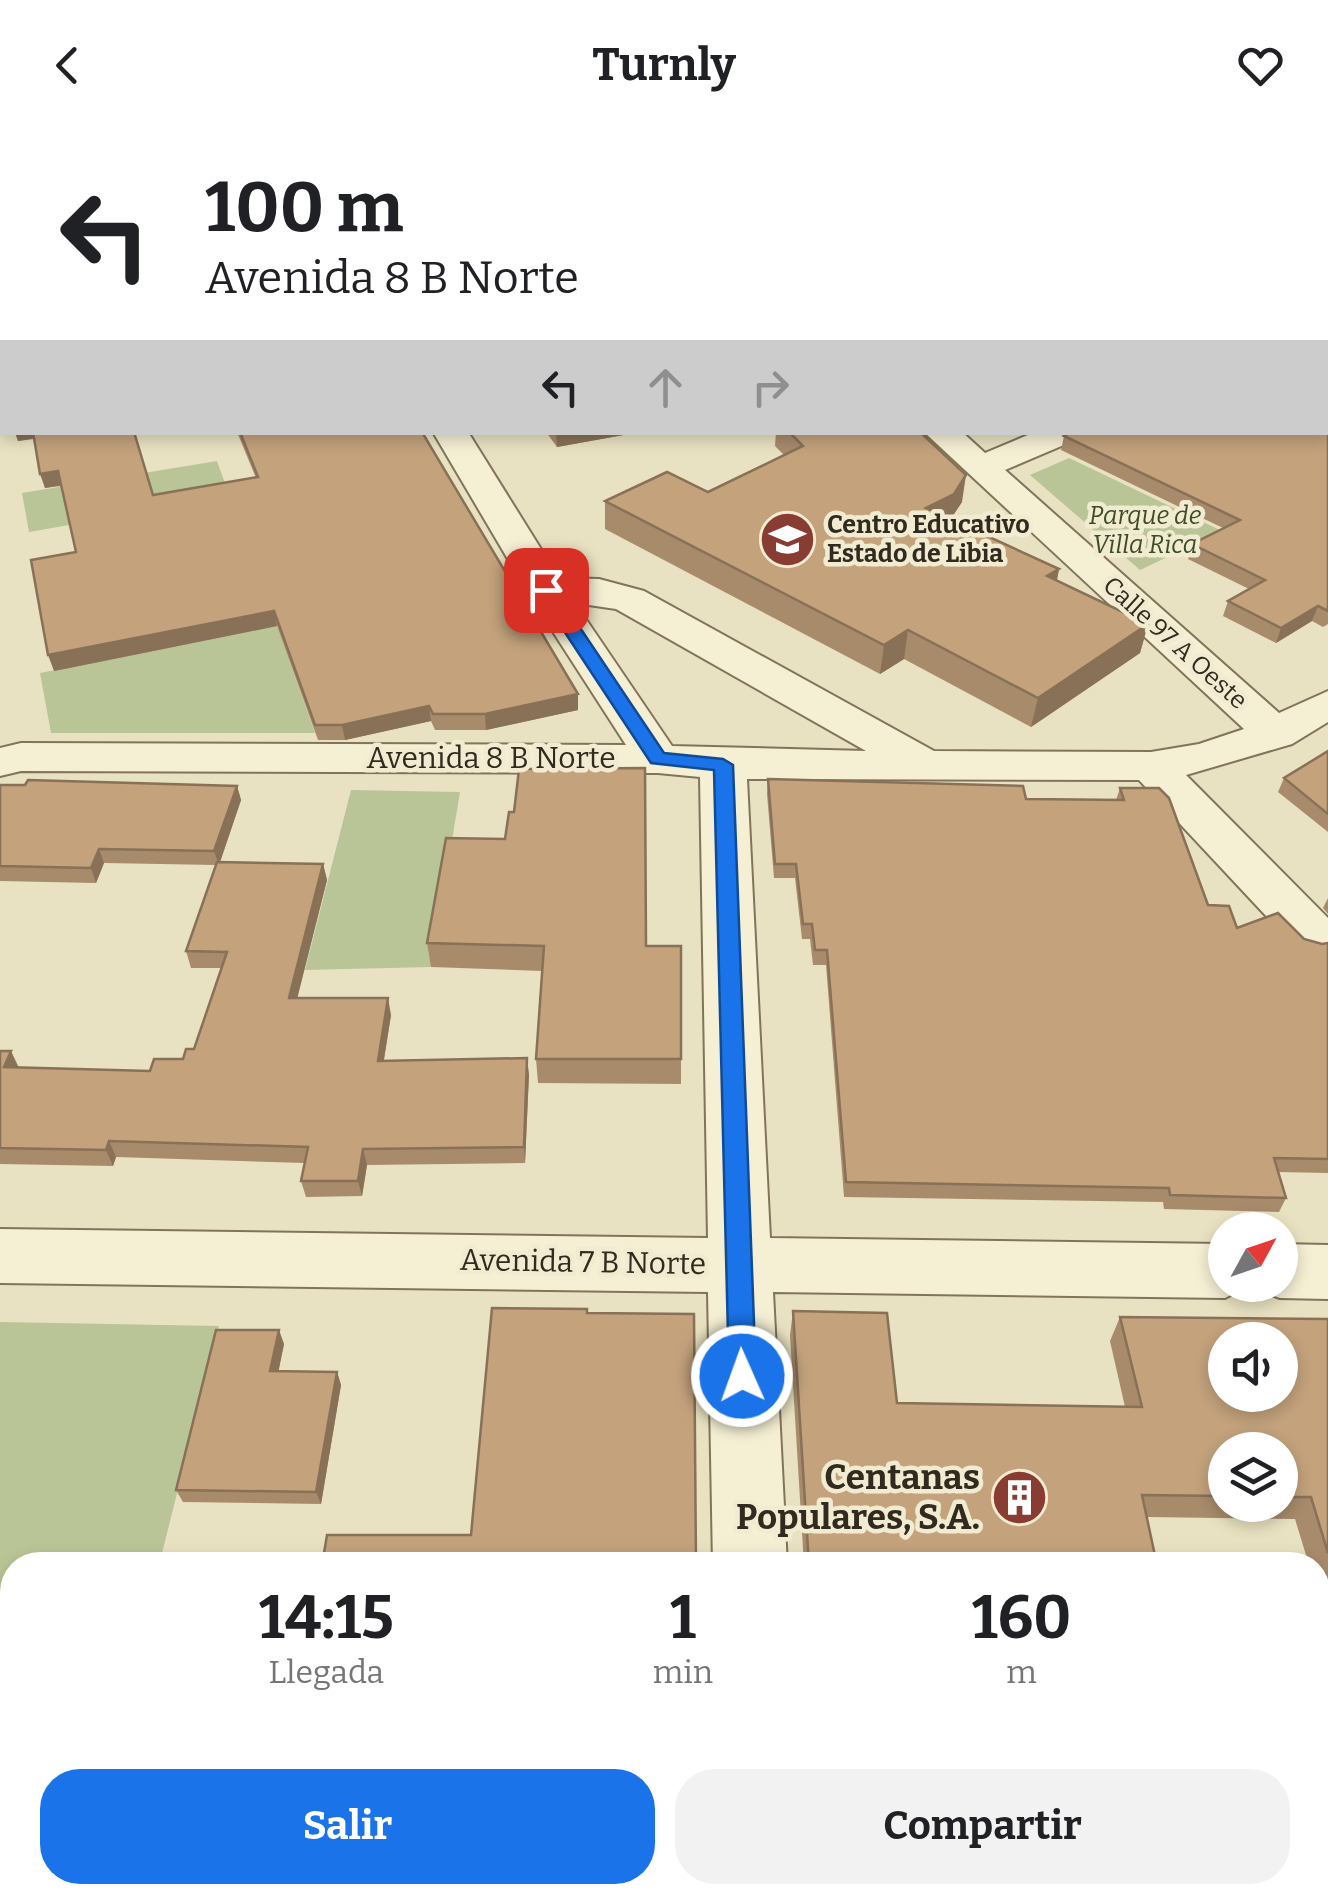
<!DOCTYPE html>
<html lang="es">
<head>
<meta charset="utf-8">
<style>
	body { margin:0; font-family:Bitter,serif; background:#f2f2f2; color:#202124; height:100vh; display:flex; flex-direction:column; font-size:38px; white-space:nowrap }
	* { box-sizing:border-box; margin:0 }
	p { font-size:32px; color:#757577 }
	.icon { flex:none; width:55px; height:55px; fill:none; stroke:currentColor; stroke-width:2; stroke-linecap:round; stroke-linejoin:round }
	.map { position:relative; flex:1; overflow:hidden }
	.drawer { position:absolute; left:0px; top:1422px; width:1330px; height:352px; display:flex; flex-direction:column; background:#fff; border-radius:40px 40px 0 0; box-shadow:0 5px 15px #0003 }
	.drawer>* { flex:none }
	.hud { position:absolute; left:0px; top:0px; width:1330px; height:305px; box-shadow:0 5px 15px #0003; background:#fff; color:#202124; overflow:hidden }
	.needle { width:65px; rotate:50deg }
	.fabs { position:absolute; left:1208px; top:1082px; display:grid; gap:20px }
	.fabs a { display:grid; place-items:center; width:90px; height:90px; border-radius:50%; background:#fff; box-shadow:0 5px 15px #0003; font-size:50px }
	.pin { position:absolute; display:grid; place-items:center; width:85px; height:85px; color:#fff; margin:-42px; border-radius:20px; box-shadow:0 5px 15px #0006 }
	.me { position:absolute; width:110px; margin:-55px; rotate:358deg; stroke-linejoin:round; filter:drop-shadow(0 0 8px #0008) }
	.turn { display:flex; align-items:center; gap:35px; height:210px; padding:0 40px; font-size:45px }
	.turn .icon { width:130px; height:130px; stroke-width:2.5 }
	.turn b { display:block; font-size:70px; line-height:85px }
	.lanes { display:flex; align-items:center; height:95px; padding:0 40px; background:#0003; justify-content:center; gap:50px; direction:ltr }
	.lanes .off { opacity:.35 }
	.eta { display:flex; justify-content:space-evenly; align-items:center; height:170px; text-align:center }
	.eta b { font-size:60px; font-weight:700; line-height:70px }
	.cta { display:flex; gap:20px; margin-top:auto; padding:20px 40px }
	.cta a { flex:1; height:115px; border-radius:40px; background:#1a73e8; color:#fff; font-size:40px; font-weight:700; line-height:115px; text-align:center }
	.cta a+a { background:#f2f2f2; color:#202124 }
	header { display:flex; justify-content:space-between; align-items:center; height:130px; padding:0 40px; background:#fff; font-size:45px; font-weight:700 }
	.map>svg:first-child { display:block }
	.green { fill:#bac597 }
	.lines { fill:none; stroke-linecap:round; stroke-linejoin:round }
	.minor-casing { stroke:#81745b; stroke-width:4 }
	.minor { fill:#f5efd4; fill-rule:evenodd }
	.wall { fill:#a88b6b; fill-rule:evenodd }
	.shaded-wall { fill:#887157 }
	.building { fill:#c3a27c; stroke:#887157; stroke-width:2.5; fill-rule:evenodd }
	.route { fill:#1a73e8; stroke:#114b97; stroke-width:2.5 }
	.labels { text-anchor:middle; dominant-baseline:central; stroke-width:9; stroke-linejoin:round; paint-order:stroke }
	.far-park-label { font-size:25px; font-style:italic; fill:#3e4c26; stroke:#f1ecd1 }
	.far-poi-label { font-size:25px; font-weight:bold; fill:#322a1e; stroke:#f1ecd1; text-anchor:start }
	.far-street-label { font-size:25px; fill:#322a1e; stroke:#f1ecd1 }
	.street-label { font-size:30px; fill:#322a1e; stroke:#f1ecd1 }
	.near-poi-label { font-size:35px; font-weight:bold; fill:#322a1e; stroke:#f1ecd1; text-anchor:end }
</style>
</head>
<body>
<header><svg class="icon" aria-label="back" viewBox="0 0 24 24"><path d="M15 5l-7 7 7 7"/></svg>Turnly<svg class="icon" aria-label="heart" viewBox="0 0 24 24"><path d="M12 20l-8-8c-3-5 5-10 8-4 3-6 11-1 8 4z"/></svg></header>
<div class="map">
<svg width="1328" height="1774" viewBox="0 0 1328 1774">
	<rect width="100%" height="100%" fill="#e9e2c2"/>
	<g class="green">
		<path d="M1069 328 1222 401 1140 440 1030 345Z"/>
		<path d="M217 331 230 367 29 402 22 363Z"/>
		<path d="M277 496 315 603H51L40 543Z"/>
		<path d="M351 660 460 662 431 837 305 840Z"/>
		<path d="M0 1192 219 1196 159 1435H12V1762L77 1763 74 1774H0Z"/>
	</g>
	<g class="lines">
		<defs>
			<g id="minor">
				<path d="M433 302H468L559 448 599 449 644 461 934 621 1151 622 1199 614 1244 599 924 302H962L985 323 1035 302H1083L1078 309 1005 340 1279 583 1328 561V592L1292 614 1186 645 1328 788V822L1316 825 1298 820 1139 650 747 649 770 1108 1225 1114V1155H1250L1225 1168 773 1162 787 1435H713L708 1162 0 1153V1099L708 1108 700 647 658 643 21 641 0 646V618L21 613 626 615 526 460ZM575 473 616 479 866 621 672 616Z"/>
				<path d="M1280 1114 1328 1115V1169L1280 1168 1257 1160 1255 1155H1280Z"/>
				<path d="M720 1762H806L807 1774H721Z"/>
			</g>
		</defs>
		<use href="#minor" class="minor-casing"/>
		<use href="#minor" class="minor"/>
	</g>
	<g class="wall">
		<path d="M1328 295V494L1323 497 1312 491 1276 513 1223 486 1228 471 1249 459 1188 429 1192 414 1223 398 1061 320 1064 306Z"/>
		<path d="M15 302H134L153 365 256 348 237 302H422L578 564V580L486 600H435L431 591 345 610H318L277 496 54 541 76 422 61 356 45 358 34 309 18 311Z"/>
		<path d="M546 302H640L557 317Z"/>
		<path d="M776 302H920L962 372 951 389 1059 439 1057 451 1148 494 1140 523 1031 597 904 529 880 544 605 399V371L708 362 784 325 775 316Z"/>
		<path d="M1328 621V702L1278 662 1284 648Z"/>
		<path d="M768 649 1026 669 1116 670 1120 658 1208 775 1237 798 1304 809 1322 814 1328 813V1043L1278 1042 1286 1068 1279 1082 1164 1079 1163 1072 844 1067 826 835H813L810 809H802L795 748H774L767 664Z"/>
		<path d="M0 655 237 656 241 670 220 732 323 734 327 750 297 868 391 885 384 930 529 944 525 1033 367 1035 362 1066 306 1067 301 1051 305 1033 116 1027 113 1036 0 1034V921L19 938 150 941 183 929 194 919 221 838H191L186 821 216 735 104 733 96 753 0 751Z"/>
		<path d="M514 682 646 816H681V954L538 953 536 929 542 841 431 837 427 813 505 709Z"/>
		<path d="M1328 768V784L1323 778Z"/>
		<path d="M793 1181 897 1273 1125 1277 1110 1211 1120 1187 1328 1189V1457H1318V1435H1309L1295 1389 1147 1387 1157 1435H804L790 1205ZM1225 1320H1280V1375H1225Z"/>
		<path d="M284 1214 278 1241 337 1242 341 1255 321 1374 183 1372 176 1360Z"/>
		<path d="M838 1762H1318L1328 1774H839Z"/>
	</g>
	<g class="shaded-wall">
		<path d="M2 265V280L0 281V266Z"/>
		<path d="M15 302H35L37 308 18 311Z"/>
		<path d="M640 302 557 317 556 303Z"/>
		<path d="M58 341 62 355 45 358 40 344Z"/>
		<path d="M966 345 962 372 949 391 926 378Z"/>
		<path d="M1059 439 1053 467 1047 446Z"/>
		<path d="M1318 476 1312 491 1276 513 1281 498Z"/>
		<path d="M274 481 277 496 54 541 48 525Z"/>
		<path d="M1148 494 1140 523 1031 597 1038 568Z"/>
		<path d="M908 500 904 529 880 544 884 515Z"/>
		<path d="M578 564V580L486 600 485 584Z"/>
		<path d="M429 576 431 591 345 610 342 595Z"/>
		<path d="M237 656 241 670 219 735 214 721Z"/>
		<path d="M99 719 104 733 96 753 91 738Z"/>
		<path d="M323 734 327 750 293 885 289 868Z"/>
		<path d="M388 868 391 885 381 947 378 931Z"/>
		<path d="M11 921 19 938 4 937Z"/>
		<path d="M527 928 529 944 525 1033 524 1017Z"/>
		<path d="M109 1011 116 1027 113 1036 106 1020Z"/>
		<path d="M363 1019 367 1035 362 1066 358 1051Z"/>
		<path d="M279 1200 284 1214 276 1254 270 1241Z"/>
		<path d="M337 1242 341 1255 321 1374 316 1362Z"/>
	</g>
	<g class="building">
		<path d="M0 0H1328V280V2H2V265L0 266Z"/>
		<path d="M1328 295V481L1318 476 1281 498 1228 471 1265 450 1192 414 1240 390 1064 306 1072 302H1328Z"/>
		<path d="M33 302H134L153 365 258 347 240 302H422L578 564 485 584H433L429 576 342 595H315L274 481 48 525 31 430 76 422 58 341 40 344Z"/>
		<path d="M789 302H920L966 345 954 364 926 378 1059 439 1047 446 1148 494 1038 568 908 500 884 515 605 371 667 342 708 362 803 316Z"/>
		<path d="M1328 621V684L1284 648Z"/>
		<path d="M645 638 646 816H681V929H536L544 816 427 813 446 708 505 709 509 682H514L519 639Z"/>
		<path d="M768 649 1023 656 1026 669 1124 670 1120 658H1159L1169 668 1208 775 1229 776 1237 798 1278 783 1304 809 1322 814 1328 813V1029L1274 1028 1286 1068 1170 1065 1169 1058 846 1052 827 820H815L812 794H803L796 734H775Z"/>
		<path d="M28 650 237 656 214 721 99 719 91 738 0 736V655H25Z"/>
		<path d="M217 732 323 734 289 868H388L378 931 527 928 524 1017 363 1019 358 1051H301L308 1017 109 1011 106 1020 0 1018V921H11L4 937 150 941 154 929H183L186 919H194L227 822 186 821Z"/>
		<path d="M492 1178 587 1179V1183L694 1184 696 1435H322L327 1405H471Z"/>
		<path d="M793 1181 887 1183 897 1273 1142 1277 1120 1187 1328 1189V1423L1311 1367H1280V1320H1225V1366L1142 1365 1157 1435H809ZM1225 1210H1280V1265H1225Z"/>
		<path d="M216 1200H279L270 1241 337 1242 316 1362 176 1360Z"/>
		<path d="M1318 1541H1328V1774H846L845 1762H1318Z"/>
		<path d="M70 1762H699V1774H67Z"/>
	</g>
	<path class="route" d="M540 456H552L664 623 723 629 733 635 756 1246 752 1255 742 1259 733 1255 729 1246 714 640 651 633 537 460Z"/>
	<defs>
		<symbol id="school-disc" viewBox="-11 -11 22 22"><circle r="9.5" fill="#893c31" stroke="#f1ecd1"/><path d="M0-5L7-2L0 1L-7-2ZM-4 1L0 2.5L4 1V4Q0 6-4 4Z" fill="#fff"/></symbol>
		<symbol id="building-disc" viewBox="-11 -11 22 22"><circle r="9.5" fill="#893c31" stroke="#f1ecd1"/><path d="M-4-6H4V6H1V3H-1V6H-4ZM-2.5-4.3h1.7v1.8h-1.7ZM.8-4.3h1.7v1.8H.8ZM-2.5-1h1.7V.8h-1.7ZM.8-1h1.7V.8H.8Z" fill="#fff"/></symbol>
	</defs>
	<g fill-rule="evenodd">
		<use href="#school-disc" x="756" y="378" width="63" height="63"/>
		<use href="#building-disc" x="988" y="1336" width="63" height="63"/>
	</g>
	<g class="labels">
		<g class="far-park-label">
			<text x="1145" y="386">Parque de<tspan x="1145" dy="29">Villa Rica</tspan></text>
		</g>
		<g class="far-poi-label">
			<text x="827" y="395">Centro Educativo<tspan x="827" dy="29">Estado de Libia</tspan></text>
		</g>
		<g class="far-street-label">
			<text transform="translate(1175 513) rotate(42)">Calle 97 A Oeste</text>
		</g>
		<g class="street-label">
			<text x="491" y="628">Avenida 8 B Norte</text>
			<text transform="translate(583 1132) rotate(1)">Avenida 7 B Norte</text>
		</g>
		<g class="near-poi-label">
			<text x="980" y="1347">Centanas<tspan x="980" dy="40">Populares, S.A.</tspan></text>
		</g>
	</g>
</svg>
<div class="fabs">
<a><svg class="needle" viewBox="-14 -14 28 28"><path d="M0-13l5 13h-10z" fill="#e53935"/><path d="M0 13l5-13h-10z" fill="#757577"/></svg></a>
<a><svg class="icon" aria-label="sound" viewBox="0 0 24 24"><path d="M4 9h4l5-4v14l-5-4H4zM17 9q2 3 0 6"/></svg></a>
<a><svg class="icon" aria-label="layers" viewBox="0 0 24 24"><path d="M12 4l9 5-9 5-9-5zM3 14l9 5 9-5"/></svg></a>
</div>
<div class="pin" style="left:546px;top:460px;background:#d93025"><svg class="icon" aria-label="arrive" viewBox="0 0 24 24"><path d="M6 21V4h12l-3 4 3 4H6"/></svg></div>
<svg class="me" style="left:742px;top:1246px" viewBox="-20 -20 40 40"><circle r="17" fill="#1a73e8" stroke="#fff" stroke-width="3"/><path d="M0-11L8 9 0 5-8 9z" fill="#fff"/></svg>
<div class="hud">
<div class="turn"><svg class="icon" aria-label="left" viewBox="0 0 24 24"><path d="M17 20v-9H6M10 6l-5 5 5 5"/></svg><div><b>100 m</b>Avenida 8 B Norte</div></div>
<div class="lanes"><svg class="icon" aria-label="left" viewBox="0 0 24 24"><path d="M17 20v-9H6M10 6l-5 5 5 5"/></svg><svg class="icon off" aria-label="ahead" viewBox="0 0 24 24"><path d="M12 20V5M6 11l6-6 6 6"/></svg><svg class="icon off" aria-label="right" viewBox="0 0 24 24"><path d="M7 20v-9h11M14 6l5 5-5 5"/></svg></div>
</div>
<section class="drawer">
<div class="eta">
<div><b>14:15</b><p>Llegada</p></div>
<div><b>1</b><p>min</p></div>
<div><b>160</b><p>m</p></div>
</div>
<div class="cta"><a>Salir</a><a>Compartir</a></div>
</section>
</div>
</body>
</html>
